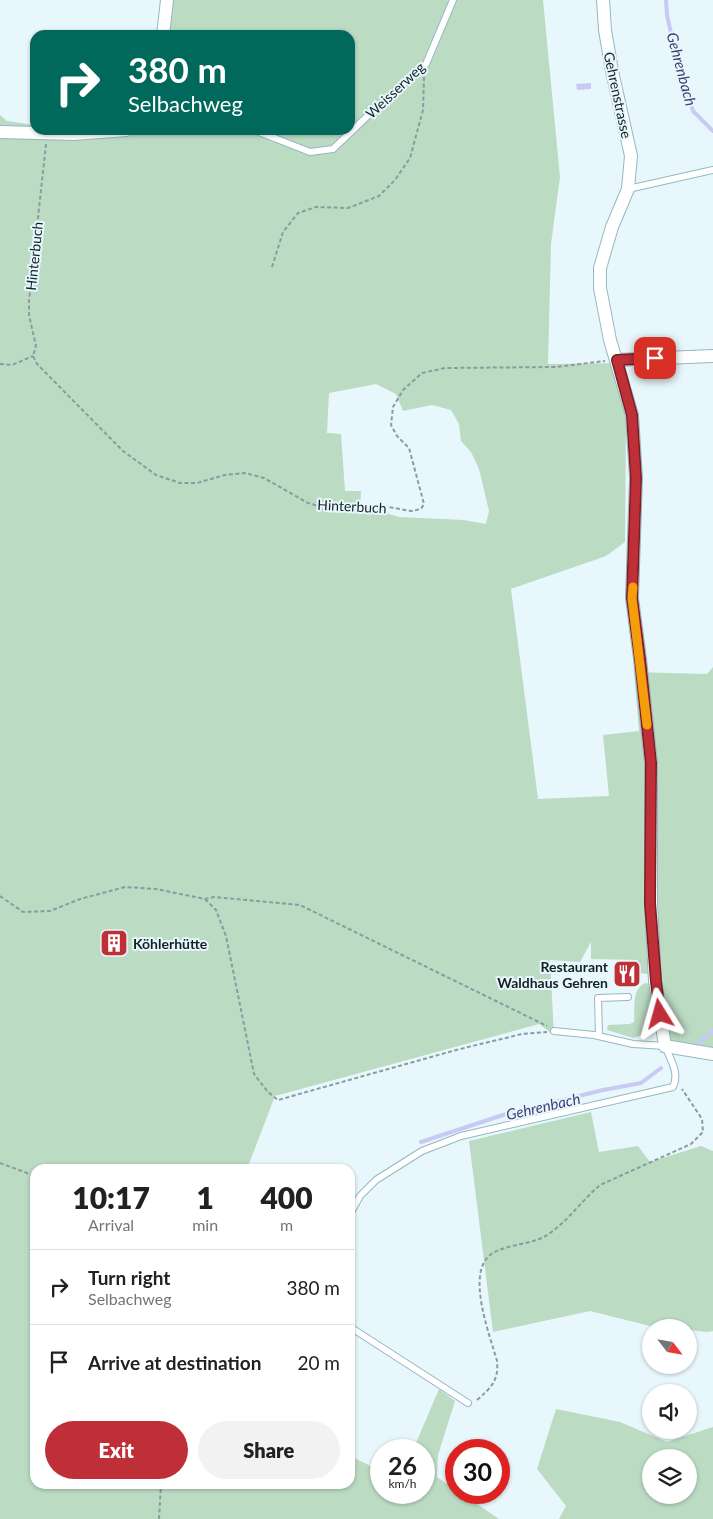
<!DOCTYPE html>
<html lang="en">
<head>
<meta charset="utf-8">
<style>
	body { margin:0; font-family:Lato,sans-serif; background:#f2f2f2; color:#202124; height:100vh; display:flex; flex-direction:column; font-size:19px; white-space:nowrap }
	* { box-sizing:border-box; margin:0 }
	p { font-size:16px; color:#757577 }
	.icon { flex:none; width:28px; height:28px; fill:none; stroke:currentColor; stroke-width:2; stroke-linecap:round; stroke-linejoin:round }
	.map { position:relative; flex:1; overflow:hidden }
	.side { position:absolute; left:30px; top:1164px; width:325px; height:325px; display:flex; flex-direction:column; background:#fff; border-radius:15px; box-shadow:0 1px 4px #0004 }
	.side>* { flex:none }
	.banner { position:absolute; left:30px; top:30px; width:325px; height:105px; border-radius:15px; box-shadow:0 1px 4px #0004; background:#00695c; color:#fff; overflow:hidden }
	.needle { width:32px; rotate:121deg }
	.buttons { position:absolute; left:642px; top:1319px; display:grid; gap:10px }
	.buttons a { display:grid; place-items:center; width:55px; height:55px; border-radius:50%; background:#fff; box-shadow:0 1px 4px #0004; font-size:25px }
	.speed { position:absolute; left:370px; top:1439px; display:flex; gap:10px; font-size:25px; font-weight:700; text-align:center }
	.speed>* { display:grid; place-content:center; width:65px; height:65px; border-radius:50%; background:#fff; box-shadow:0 1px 4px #0004; line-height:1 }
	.speed small { font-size:12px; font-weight:400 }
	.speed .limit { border:8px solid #d22; background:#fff; color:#111 }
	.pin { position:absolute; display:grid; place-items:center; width:42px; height:42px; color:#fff; margin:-21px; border-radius:10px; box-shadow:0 2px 8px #0006 }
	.me { position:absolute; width:55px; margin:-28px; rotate:352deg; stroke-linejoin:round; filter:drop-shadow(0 0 4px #0008) }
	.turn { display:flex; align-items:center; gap:18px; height:105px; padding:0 15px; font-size:22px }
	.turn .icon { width:65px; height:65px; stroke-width:2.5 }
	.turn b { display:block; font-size:35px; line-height:42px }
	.eta { display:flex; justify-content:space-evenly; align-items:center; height:85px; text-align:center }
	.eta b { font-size:30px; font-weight:800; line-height:35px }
	.button { display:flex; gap:10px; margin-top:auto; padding:10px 15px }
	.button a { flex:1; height:58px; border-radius:30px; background:#bf2f37; color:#fff; font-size:20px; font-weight:800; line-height:58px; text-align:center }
	.button a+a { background:#f2f2f2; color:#202124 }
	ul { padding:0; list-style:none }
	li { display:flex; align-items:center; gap:15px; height:75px; padding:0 15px; border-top:1px solid #e0e0e0 }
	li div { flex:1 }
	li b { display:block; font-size:19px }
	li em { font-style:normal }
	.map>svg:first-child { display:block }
	.green { fill:#bbdbc3; fill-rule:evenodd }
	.water { fill:#c8c9f5 }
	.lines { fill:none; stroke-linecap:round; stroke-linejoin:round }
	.stream { stroke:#c8c9f5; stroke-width:4 }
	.service-casing { stroke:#93b8c3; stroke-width:8 }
	.minor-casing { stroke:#93b8c3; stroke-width:14 }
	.path { stroke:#8c9b9f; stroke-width:2; stroke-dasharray:4 2.5; stroke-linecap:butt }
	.service { stroke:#fff; stroke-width:6 }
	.minor { stroke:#fff; stroke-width:12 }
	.route-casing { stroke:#7c1f24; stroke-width:12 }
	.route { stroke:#bf2f37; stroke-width:9 }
	.slow { stroke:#f59e0b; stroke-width:9 }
	.labels { text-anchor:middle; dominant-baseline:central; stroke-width:4; stroke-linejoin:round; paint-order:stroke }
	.street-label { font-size:14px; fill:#132125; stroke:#e8f7fc }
	.poi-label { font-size:14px; font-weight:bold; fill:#132125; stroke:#e8f7fc; text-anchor:start }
	.water-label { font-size:15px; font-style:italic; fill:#413d74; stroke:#e8f7fc }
</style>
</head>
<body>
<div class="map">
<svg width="713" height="1519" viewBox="0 0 713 1519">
	<rect width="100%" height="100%" fill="#e8f7fc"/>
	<g class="green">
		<path d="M162 0H448L449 9 453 0H543L560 177 551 244 548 364 621 363 626 419 625 542 606 556 511 589 538 799 609 796 603 735 639 731 634 672 707 674 713 667V1051L660 1053 658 940H646L648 974 638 973V960L591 959V942L580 962 550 960 554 1035 539 1024 275 1096 247 1169H35V1484H350V1456L381 1471V1492H424V1450H413L439 1389 455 1401 438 1455 437 1477 456 1490V1492L461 1493 499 1519H0V115L7 121 35 125V130H350V35H159ZM376 384 396 394 403 411 432 405 451 410 459 424 461 441 471 452 479 469 489 511 486 524 464 520 399 517 383 512H360L361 491H345L341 434 327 433 329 393Z"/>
		<path d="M645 983 649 984 651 989 652 1016 643 1035 633 1038 607 1030 608 1025 630 1024 634 1022C635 1009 631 990 645 983Z"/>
		<path d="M591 1112 599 1152 638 1146 650 1162 701 1146 713 1151V1331L707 1332 689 1330V1328L650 1326 590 1311 493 1332 469 1141Z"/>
		<path d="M556 1409 620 1422 667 1442 713 1427V1519H559L566 1506 537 1469ZM651 1458H689V1495H651Z"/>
	</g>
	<path class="water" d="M591 83V89L577 90 576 84Z"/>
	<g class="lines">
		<g class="stream">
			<path d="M666 0 667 15 678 65 693 111 713 131"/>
			<path d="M699 1042 713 1031"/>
			<path d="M421 1142 506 1114 603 1090 641 1083 661 1068"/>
		</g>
		<defs>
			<g id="service">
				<path d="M254 130 310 152 333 149 379 105 426 64 453 0"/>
				<path d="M628 189 713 170"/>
				<path d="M599 1036 598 998 628 997"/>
				<path d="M350 1214 360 1196 376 1180 422 1151 461 1136 673 1087C680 1073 670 1059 665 1046L633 1044 594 1035 554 1031"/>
				<path d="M350 1327 468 1403"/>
			</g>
			<g id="minor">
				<path d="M603 0 605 30 612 71 631 156 628 189 612 227 600 268V288L610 340 632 415 636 478 632 598 640 659 651 763V903L655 981 665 1046 713 1054"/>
				<path d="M163 35 167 0"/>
				<path d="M0 132 74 134 126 130"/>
				<path d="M617 360 713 356"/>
			</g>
		</defs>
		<use href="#service" class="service-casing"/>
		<use href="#minor" class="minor-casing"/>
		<g class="path">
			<path d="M46 144 29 301V315L36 346 33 356 37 364 123 451 156 475 180 483H197L225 475 245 473 264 478 308 503 326 508 358 505 383 506 411 511 421 509 424 504 409 448 397 436 391 425 393 407 403 390 422 373 445 368 556 367 605 361"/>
			<path d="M272 267 283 232 298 213 316 207 348 208 379 196 395 180 410 158 423 110 424 77"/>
			<path d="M0 364 12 365 33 356"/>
			<path d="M0 896 23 912 50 911 80 899 125 887 156 889 205 899 214 897 300 905 547 1026"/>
			<path d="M205 899 216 910 226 936 254 1074 268 1092 278 1100 456 1050 522 1034 547 1032"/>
			<path d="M0 1163 35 1176"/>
			<path d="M477 1400C491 1388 499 1380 497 1361 490 1335 464 1270 493 1253 506 1245 530 1244 544 1237 566 1224 581 1201 600 1185L691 1144 703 1132 702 1119 682 1089"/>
			<path d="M159 1519 161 1484"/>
		</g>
		<use href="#service" class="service"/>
		<use href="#minor" class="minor"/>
	</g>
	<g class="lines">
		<defs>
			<path id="route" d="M655 358 617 360 632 415 636 478 632 598 640 659 651 763 650 903 656 981 660 1014"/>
		</defs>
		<use href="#route" class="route-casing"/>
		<use href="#route" class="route"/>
		<path class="slow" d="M633 587 632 598 647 725"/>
	</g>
	<defs>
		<symbol id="building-square" viewBox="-11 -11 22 22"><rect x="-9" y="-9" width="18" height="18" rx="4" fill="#bf2f37" stroke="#e8f7fc"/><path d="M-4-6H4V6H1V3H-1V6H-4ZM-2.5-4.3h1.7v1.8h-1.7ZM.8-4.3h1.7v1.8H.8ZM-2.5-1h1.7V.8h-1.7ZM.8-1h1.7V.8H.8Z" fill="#fff"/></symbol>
		<symbol id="restaurant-square" viewBox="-11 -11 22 22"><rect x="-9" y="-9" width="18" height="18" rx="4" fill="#bf2f37" stroke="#e8f7fc"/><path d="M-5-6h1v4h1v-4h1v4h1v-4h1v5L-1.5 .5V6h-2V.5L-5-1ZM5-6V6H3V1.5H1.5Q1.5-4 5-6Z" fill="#fff"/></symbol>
	</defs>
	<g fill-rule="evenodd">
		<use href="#building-square" x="98" y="927" width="32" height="32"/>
		<use href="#restaurant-square" x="611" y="958" width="32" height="32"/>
	</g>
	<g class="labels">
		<g class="street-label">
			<text transform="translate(395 90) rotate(-43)">Weisserweg</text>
			<text transform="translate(618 95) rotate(78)">Gehrenstrasse</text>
			<text transform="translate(34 256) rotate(-84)">Hinterbuch</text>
			<text transform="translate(352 506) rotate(3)">Hinterbuch</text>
		</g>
		<g class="poi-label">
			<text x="133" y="943">Köhlerhütte</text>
			<text x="608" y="966" text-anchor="end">Restaurant<tspan x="608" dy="16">Waldhaus Gehren</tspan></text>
		</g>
		<g class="water-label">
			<text transform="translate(682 69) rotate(75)">Gehrenbach</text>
			<text transform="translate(543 1106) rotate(-13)">Gehrenbach</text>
		</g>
	</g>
</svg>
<div class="buttons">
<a><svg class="needle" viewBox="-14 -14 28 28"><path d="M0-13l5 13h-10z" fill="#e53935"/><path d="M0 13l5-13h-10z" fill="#757577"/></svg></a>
<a><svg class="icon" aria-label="sound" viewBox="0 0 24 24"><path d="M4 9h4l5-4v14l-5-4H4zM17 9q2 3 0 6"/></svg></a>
<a><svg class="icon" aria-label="layers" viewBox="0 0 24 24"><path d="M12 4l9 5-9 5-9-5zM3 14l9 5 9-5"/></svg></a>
</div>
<div class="speed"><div>26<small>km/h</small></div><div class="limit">30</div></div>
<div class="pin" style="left:655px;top:358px;background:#d93025"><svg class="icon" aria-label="arrive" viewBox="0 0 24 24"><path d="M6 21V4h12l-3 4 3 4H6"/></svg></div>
<svg class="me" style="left:660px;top:1014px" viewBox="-20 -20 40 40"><path d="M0-17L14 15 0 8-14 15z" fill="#bf2f37" stroke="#fff" stroke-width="4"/></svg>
<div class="banner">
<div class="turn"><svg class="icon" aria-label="right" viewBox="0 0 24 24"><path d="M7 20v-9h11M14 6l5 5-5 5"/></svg><div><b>380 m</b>Selbachweg</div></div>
</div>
<section class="side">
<div class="eta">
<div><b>10:17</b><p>Arrival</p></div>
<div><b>1</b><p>min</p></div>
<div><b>400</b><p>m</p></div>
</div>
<ul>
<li><svg class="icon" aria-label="right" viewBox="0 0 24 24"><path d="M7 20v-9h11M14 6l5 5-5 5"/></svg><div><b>Turn right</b><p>Selbachweg</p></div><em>380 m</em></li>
<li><svg class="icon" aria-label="arrive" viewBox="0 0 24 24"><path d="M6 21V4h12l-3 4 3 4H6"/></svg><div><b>Arrive at destination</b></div><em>20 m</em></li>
</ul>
<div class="button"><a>Exit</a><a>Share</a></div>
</section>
</div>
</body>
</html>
